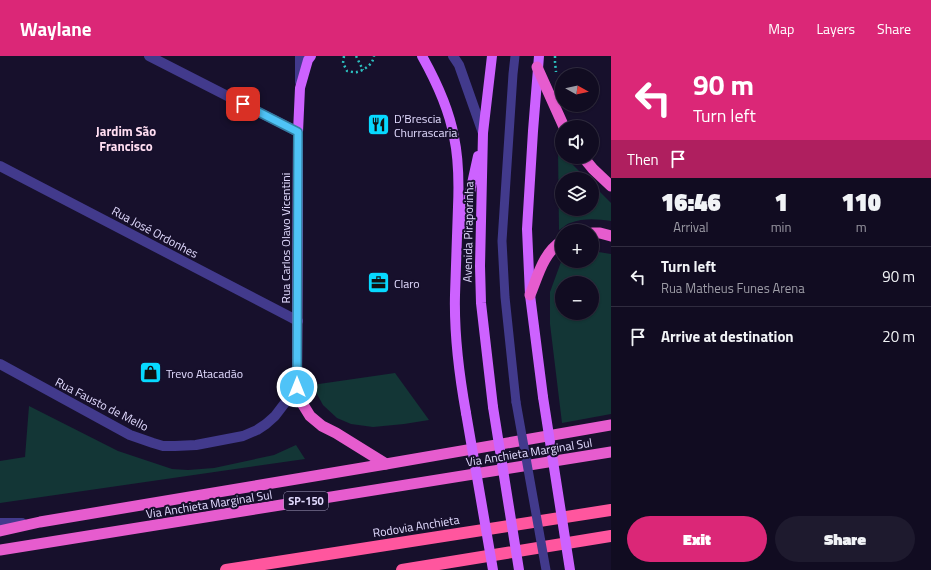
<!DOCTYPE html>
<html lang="en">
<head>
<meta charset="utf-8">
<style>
	body { margin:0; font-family:"Titillium Web",sans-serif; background:#1e1a2e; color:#f1f3f6; height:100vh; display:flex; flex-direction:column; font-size:15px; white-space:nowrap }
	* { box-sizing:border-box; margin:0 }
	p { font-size:13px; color:#9c9ba5 }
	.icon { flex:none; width:22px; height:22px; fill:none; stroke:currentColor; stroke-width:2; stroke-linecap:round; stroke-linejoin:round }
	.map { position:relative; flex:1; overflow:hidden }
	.side { display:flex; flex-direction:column; background:#110c21; width:320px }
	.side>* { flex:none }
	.banner { background:#db2777; color:#fff; overflow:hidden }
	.needle { width:26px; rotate:98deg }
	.controls { position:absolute; left:555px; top:12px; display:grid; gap:8px }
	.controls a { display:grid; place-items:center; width:44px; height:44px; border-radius:50%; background:#110c21; box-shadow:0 1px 3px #0004,0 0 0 1px #302c3f; font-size:20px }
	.pin { position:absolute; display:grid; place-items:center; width:34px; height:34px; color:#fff; margin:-17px; border-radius:8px; box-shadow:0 2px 6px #0006 }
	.me { position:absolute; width:44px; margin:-22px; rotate:0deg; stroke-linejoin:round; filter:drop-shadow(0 0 3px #0008) }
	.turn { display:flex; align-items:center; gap:14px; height:84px; padding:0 16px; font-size:18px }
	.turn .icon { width:52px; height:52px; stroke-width:2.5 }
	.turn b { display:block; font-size:28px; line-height:34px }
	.then { display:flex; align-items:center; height:38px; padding:0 16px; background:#0003; gap:8px; font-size:15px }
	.eta { display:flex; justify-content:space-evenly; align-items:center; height:68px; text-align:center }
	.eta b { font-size:24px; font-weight:800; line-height:28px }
	.button { display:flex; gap:8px; margin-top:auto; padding:8px 16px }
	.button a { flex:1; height:46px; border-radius:24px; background:#db2777; color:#fff; font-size:16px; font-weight:800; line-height:46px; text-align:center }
	.button a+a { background:#1e1a2e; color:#f1f3f6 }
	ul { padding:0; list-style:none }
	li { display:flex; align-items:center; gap:12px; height:60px; padding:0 16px; border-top:1px solid #302c3f }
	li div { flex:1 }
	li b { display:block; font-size:15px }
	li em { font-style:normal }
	header { display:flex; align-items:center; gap:24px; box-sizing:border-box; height:56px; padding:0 20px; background:#db2777; color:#fff }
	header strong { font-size:19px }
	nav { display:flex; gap:22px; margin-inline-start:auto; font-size:14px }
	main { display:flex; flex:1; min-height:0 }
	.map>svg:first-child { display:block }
	.green { fill:#133636; fill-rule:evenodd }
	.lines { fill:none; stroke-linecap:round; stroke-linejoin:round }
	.path { stroke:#2dc1c1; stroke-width:2.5; stroke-dasharray:2 3; stroke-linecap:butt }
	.service { stroke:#423a8c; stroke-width:9 }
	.minor { stroke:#423a8c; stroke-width:10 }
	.tertiary { stroke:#423a8c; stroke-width:10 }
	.primary { stroke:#cd62ff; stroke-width:10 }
	.trunk { stroke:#e65cce; stroke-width:11 }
	.motorway { stroke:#ff569e; stroke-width:12 }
	.service-bridge { stroke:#423a8c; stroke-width:9 }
	.primary-bridge { stroke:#cd62ff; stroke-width:10 }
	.route-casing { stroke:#337fa1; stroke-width:10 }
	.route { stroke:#4fc3f7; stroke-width:7 }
	.labels { text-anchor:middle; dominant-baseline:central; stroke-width:4; stroke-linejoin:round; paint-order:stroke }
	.shield { fill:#17102c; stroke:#a59ec0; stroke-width:1 }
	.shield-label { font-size:11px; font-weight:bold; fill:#e2dbff }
	.poi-label { font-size:12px; fill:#e2dbff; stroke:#17102c; text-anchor:start }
	.street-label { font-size:12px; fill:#e2dbff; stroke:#17102c }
	.neighbourhood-label { font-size:13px; font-weight:bold; fill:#ffddf1; stroke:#17102c }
</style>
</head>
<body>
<header>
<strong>Waylane</strong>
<nav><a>Map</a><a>Layers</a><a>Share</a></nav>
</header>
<main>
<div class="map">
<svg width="611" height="514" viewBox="0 0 611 514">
	<rect width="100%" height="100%" fill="#17102c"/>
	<g class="green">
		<path d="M558 93 562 98V101H565L587 123H562V153H592V128L611 147V165C596 163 584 162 570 167 566 168 563 172 559 174Z"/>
		<path d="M592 195 611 198V358L562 367 550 268V236L561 206 563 205H592ZM562 227H592V257H562Z"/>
		<path d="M395 317 429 364 404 368 373 371 351 368 337 362 323 349 312 329Z"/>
		<path d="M29 350 118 395 172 413 188 414 214 412 274 399 296 389 305 403 0 447V405L25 401Z"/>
	</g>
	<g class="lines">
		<g class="path">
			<path d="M344 0 343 7 347 15C350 15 354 17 357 16 365 14 373 8 374 0"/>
			<path d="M356 0 363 14"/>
			<path d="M555 0V6L556 16"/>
		</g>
		<path class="service" d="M515 0 513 18 502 185 505 241 516 346"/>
		<g class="minor">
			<path d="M149 0 298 76"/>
			<path d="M0 110 298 265"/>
			<path d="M0 308 130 379 153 387 163 390H175L196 389 243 380 257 374 266 368 275 360 297 331"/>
		</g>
		<g class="tertiary">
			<path d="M453 0 459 9 483 77"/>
			<path d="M300 26V0"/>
			<path d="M0 467H22"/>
		</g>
		<g class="primary">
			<path d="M422 0C436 25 449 53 454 81 459 104 459 128 458 151 457 180 456 210 455 239 454 279 459 318 466 357"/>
			<path d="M492 0 483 77 480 210 481 247 493 351"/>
			<path d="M539 0 533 75 527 173 530 239 543 341"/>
			<path d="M462 173 478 100"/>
			<path d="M297 331 298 76 300 32 308 4 311 0"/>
		</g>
		<g class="trunk">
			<path d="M537 11 564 71"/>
			<path d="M583 101 593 113 611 130"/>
			<path d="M592 177H600L611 180"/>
			<path d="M530 239C538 220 543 197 562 185"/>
			<path d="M297 331 302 347 310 360 322 370 336 377 386 408"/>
			<path d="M0 475 40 466 386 408 611 369"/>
			<path d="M0 494 611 396"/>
		</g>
		<g class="motorway">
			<path d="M226 514 611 454"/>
			<path d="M402 514 611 480"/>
		</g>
		<path class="service-bridge" d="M516 346 546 514"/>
		<g class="primary-bridge">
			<path d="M543 341 570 514"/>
			<path d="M493 351 519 514"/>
			<path d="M466 357 493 514"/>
		</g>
	</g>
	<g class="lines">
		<defs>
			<path id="route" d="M243 48 298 76 297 331"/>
		</defs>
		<use href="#route" class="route-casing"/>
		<use href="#route" class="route"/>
	</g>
	<defs>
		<symbol id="restaurant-square" viewBox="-11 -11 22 22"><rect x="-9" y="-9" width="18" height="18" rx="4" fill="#07d9ff" stroke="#17102c"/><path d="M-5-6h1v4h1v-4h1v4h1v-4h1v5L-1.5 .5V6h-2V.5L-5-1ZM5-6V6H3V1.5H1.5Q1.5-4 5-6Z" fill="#111"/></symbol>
		<symbol id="office-square" viewBox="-11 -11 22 22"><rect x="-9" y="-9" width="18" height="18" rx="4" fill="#07d9ff" stroke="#17102c"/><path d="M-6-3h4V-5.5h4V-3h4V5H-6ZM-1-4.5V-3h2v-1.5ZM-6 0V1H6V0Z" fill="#111"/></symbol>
		<symbol id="shop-square" viewBox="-11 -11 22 22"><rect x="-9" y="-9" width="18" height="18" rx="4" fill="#07d9ff" stroke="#17102c"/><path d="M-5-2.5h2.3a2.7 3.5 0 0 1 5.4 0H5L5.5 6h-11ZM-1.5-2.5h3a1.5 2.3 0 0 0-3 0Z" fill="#111"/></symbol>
	</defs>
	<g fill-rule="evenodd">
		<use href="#restaurant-square" x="366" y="56" width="25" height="25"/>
		<use href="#office-square" x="366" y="214" width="25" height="25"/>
		<use href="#shop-square" x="138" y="304" width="25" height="25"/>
	</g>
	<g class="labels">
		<rect class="shield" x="284" y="436" width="44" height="18" rx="3"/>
		<g class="shield-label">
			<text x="306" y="445">SP-150</text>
		</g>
		<g class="poi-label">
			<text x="394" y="62">D’Brescia<tspan x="394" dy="14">Churrascaria</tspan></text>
			<text x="394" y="227">Claro</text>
			<text x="166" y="317">Trevo Atacadão</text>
		</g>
		<g class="street-label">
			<text transform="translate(155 176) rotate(28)">Rua José Ordonhes</text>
			<text transform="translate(468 176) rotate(-89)">Avenida Piraporinha</text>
			<text transform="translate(285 182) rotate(-90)">Rua Carlos Olavo Vicentini</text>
			<text transform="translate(102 348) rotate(27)">Rua Fausto de Mello</text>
			<text transform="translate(529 396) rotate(-9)">Via Anchieta Marginal Sul</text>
			<text transform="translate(209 448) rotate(-9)">Via Anchieta Marginal Sul</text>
			<text transform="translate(416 470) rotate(-9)">Rodovia Anchieta</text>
		</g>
		<g class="neighbourhood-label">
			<text x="126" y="75">Jardim São<tspan x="126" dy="15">Francisco</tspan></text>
		</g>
	</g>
</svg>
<div class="controls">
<a><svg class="needle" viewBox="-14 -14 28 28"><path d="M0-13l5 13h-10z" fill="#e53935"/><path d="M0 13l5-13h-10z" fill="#9c9ba5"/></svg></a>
<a><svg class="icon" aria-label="sound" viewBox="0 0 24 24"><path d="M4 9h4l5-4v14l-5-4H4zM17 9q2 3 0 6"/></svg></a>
<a><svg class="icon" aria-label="layers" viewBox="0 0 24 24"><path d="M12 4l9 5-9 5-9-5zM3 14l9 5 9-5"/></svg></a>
<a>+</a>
<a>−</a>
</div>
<div class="pin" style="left:243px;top:48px;background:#d93025"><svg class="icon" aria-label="arrive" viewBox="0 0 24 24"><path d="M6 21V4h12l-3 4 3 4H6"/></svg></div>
<svg class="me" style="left:297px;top:331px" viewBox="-20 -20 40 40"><circle r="17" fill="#4fc3f7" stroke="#fff" stroke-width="3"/><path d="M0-11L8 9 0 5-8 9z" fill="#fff"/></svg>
</div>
<section class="side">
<div class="banner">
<div class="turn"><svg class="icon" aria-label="left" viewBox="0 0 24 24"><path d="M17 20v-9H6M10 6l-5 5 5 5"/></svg><div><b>90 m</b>Turn left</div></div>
<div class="then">Then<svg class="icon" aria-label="arrive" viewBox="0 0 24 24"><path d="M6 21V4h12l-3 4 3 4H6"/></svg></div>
</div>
<div class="eta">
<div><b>16:46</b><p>Arrival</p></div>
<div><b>1</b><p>min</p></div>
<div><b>110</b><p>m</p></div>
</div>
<ul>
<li><svg class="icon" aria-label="left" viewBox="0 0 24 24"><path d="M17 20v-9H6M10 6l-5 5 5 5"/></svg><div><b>Turn left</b><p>Rua Matheus Funes Arena</p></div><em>90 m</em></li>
<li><svg class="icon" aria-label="arrive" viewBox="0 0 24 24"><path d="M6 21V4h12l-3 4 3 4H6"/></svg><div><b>Arrive at destination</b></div><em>20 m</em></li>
</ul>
<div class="button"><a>Exit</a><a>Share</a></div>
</section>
</main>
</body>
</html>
